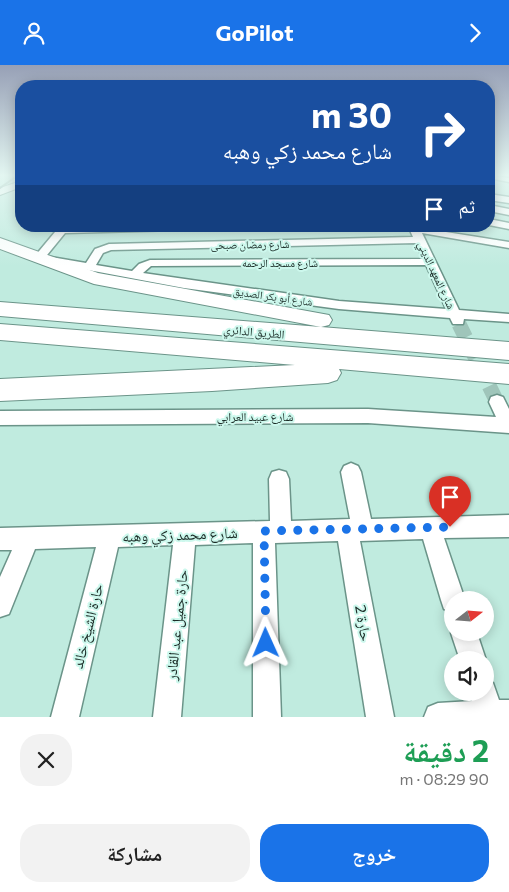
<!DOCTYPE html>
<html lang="ar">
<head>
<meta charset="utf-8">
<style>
	body { margin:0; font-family:Commissioner,"Noto Naskh Arabic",sans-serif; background:#f2f2f2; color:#222; direction:rtl; height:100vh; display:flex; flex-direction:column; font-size:19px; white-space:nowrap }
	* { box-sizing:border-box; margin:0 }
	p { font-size:16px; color:#767676 }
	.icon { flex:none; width:28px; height:28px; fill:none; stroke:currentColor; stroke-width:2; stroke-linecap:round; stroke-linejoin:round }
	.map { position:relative; height:652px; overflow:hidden; direction:ltr }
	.details { display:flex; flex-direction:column; background:#fff; flex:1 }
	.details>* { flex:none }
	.top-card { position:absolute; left:15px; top:15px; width:480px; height:152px; border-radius:20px; box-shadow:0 2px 12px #0003; direction:rtl; background:#1a4fa0; color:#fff; overflow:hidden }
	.needle { width:32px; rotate:73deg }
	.tools { position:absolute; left:444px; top:526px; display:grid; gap:10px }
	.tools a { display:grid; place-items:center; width:50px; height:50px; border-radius:50%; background:#fff; box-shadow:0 2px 12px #0003; font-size:25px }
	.pin { position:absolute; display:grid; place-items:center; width:42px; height:42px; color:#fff; margin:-51px -21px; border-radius:50% 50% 50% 0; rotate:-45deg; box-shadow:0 0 5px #0007 }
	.pin .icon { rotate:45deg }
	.me { position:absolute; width:55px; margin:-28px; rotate:359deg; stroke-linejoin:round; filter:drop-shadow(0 0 4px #0008) }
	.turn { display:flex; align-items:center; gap:18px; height:105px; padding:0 20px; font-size:22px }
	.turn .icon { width:65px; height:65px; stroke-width:2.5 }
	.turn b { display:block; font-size:35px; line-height:42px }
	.then { display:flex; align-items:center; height:48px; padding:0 20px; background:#0003; gap:10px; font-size:19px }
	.round { display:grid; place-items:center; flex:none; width:52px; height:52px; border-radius:20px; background:#f2f2f2 }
	.summary { display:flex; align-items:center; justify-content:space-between; height:85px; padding:0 20px }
	h1 { font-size:30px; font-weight:700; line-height:38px; color:#1e9e55 }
	.action { display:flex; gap:10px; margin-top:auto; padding:10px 20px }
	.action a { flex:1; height:58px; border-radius:20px; background:#1a73e8; color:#fff; font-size:20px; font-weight:700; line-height:58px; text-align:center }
	.action a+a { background:#f2f2f2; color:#222 }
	header { display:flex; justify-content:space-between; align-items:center; height:65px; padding:0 20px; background:#1a73e8; color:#fff; font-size:22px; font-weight:700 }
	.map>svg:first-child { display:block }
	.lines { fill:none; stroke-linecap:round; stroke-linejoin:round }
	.minor-tunnel { stroke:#9fc5ba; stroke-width:15; stroke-dasharray:15 8; stroke-linecap:butt }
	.minor-casing { stroke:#6b9489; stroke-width:3 }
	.tertiary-casing { stroke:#6b9489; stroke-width:2 }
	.motorway-casing { stroke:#6b9489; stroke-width:2 }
	.minor { fill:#fff; fill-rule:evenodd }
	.tertiary { fill:#fff; fill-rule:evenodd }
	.motorway { fill:#fff; fill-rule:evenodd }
	.rail { stroke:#6a887f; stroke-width:2 }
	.route { stroke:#1a73e8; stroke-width:9; stroke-dasharray:0 16.2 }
	.labels { text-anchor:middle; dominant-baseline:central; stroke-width:4; stroke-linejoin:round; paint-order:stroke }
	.far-street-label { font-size:11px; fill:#1b2c27; stroke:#cdf8ed }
	.street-label { font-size:12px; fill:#1b2c27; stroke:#cdf8ed }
	.near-street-label { font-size:15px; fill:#1b2c27; stroke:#cdf8ed }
</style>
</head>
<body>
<header><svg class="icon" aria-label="forward" viewBox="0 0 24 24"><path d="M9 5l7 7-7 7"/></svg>GoPilot<svg class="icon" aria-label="person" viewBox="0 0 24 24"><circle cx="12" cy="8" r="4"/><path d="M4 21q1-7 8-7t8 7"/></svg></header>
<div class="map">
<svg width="509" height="652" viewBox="0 0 509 652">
	<rect width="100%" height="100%" fill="#c0ebdf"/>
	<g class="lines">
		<path class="minor-tunnel" d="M459 259 497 337"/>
		<defs>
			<g id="minor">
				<path d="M489 110 509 113V117L489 113Z"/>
				<path d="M489 129 509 132V138L489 135Z"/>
				<path d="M489 140 509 144V150L489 146Z"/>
				<path d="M489 154 509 158V164L489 160Z"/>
				<path d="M60 161 69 162 219 161 214 164 65 168 43 195H35V191Z"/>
				<path d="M408 161 509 177V183L422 168 459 245 509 249V257L464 254 463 259H453L450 253 339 244 184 223 51 198 45 195 51 192 86 198 95 184 109 179 413 172ZM416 178 423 194 150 195 139 199 132 206 96 200 103 188 111 185ZM426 200 446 244 339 236 143 208 151 201Z"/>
				<path d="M497 330 503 332 509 344V368L368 358 0 360V346L368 344 496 352 489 337 491 332Z"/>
				<path d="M351 398 358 401 361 407 371 454 509 450V472L444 473 465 535H452V547L444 544 441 535 423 474 360 476 394 652H366L338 476 275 478 281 652H253V478L195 480 181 652H153L173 480 118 482 79 652H51L96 482 35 484 9 549 0 552V512L12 485H0V463L270 456 269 414 272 407 279 405 286 407 289 414 291 456 350 454 341 407 344 401Z"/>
				<path d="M452 565V568H477L486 595 485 598V595H460L451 568Z"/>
				<path d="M485 615 493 618 499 635H509V652H424L428 642 438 638 472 636 469 628H485Z"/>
			</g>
			<path id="tertiary" d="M21 116V122L0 130V123Z"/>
			<g id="motorway">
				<path d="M0 173 98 208 329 250 332 255 329 260 321 262 509 277V295L0 251V237L321 262 94 219 0 184Z"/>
				<path d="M0 259 509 299V319L339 304 341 308 337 315 328 318 212 326 0 336V314L295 300 0 275Z"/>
			</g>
		</defs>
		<use href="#minor" class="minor-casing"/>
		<use href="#tertiary" class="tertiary-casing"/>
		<use href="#motorway" class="motorway-casing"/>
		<use href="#minor" class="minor"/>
		<use href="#tertiary" class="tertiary"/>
		<use href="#motorway" class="motorway"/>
		<path class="rail" d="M0 123 18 110"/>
	</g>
	<linearGradient id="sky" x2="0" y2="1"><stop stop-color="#97a0b6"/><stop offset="0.55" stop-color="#e3f6f1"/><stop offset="1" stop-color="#e3f6f1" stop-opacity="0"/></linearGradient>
	<rect width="509" height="201" fill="url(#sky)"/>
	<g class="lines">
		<path class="route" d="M266 578 264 466 450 462"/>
	</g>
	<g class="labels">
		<g class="far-street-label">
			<text transform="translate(250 179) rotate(-1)">شارع رمضان صبحى</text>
			<text x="280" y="197">شارع مسجد الرحمه</text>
			<text transform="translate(437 210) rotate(65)">شارع المعهد الديني</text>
			<text transform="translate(273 231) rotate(8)">شارع أبو بكر الصديق</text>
		</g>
		<g class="street-label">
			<text transform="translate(254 266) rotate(5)">الطريق الدائري</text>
			<text x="255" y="351">شارع عبيد العرابي</text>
		</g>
		<g class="near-street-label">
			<text transform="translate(180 469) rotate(-2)">شارع محمد زكي وهبه</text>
			<text transform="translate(364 558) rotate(80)">حارة 2</text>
			<text transform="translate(176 560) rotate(-84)">حارة جميل عبد القادر</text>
			<text transform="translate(87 561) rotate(-76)">حارة الشيخ خالد</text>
		</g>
	</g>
</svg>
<div class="tools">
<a><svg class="needle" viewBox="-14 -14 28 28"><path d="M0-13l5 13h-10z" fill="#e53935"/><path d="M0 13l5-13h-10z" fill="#767676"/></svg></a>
<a><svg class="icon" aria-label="sound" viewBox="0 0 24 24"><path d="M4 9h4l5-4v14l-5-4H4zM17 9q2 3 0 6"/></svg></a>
</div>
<div class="pin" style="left:450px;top:462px;background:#d93025"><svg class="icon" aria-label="arrive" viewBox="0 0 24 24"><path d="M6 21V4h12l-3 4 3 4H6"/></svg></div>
<svg class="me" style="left:266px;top:578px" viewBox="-20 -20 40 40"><path d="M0-17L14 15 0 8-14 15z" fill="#1a73e8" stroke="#fff" stroke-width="4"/></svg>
<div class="top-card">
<div class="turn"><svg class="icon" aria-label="right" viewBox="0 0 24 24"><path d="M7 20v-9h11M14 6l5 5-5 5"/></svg><div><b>30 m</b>شارع محمد زكي وهبه</div></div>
<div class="then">ثم<svg class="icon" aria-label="arrive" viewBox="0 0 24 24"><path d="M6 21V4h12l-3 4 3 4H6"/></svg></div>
</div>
</div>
<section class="details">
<div class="summary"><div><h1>2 دقيقة</h1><p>90 m · 08:29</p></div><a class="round"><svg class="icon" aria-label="close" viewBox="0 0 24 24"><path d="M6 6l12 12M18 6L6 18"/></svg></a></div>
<div class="action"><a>خروج</a><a>مشاركة</a></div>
</section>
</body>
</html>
